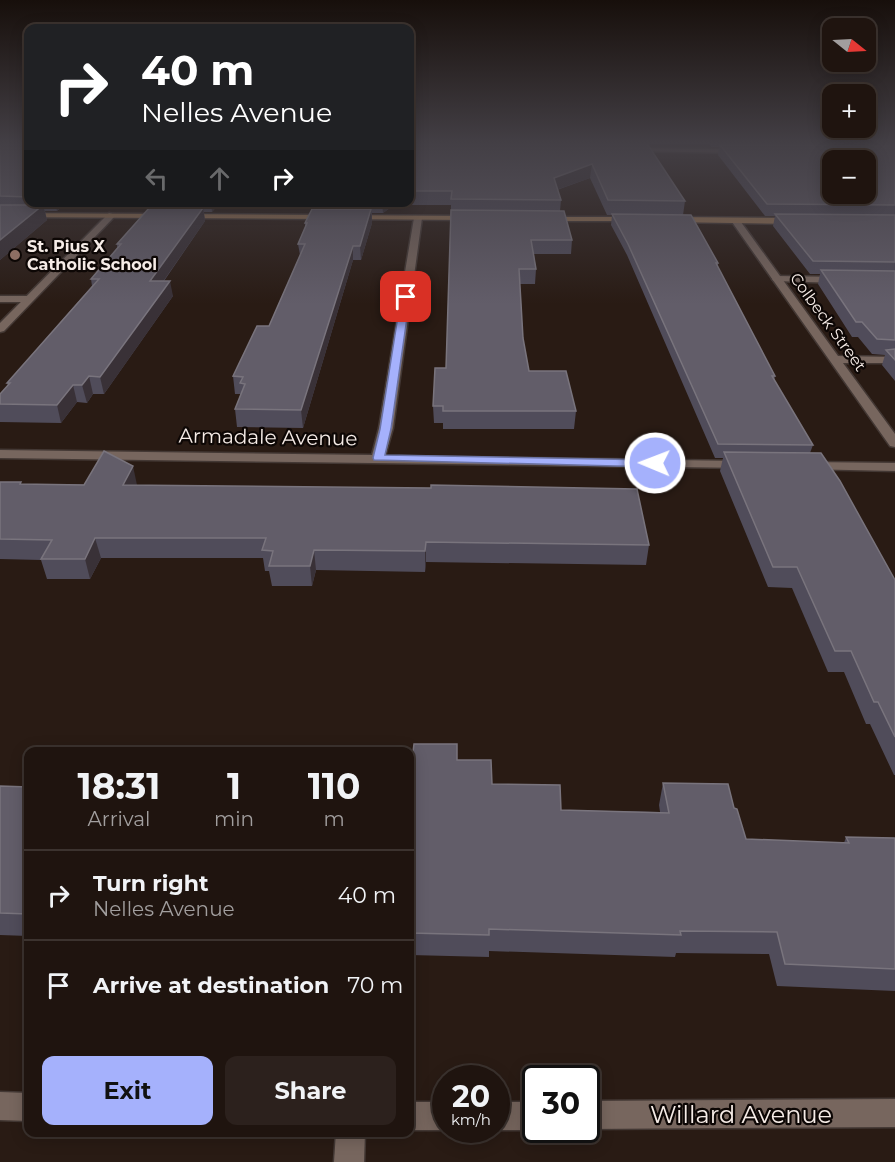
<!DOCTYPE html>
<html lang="en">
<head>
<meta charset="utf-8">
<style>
	body { margin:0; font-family:Montserrat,sans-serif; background:#2c211d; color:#f1f3f6; height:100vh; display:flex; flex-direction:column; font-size:22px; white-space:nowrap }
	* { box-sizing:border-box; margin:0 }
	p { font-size:20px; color:#a19e9e }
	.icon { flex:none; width:33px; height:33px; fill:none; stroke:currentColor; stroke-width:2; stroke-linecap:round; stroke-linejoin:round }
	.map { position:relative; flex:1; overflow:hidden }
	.drawer { position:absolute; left:24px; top:747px; width:390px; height:390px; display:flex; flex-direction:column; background:#1f140f; border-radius:12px; box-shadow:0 3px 15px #0003,0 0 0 2px #3c332f }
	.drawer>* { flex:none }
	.banner { position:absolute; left:24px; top:24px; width:390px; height:183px; border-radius:12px; box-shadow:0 3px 15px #0003,0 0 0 2px #3c332f; background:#202124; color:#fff; overflow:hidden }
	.needle { width:39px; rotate:108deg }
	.buttons { position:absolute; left:822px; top:18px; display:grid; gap:12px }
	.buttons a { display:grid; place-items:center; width:54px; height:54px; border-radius:12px; background:#1f140f; box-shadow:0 3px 15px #0003,0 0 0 2px #3c332f; font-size:30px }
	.speed { position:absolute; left:432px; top:1065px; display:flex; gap:12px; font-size:30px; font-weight:700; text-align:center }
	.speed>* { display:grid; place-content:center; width:78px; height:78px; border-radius:50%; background:#1f140f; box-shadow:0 3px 15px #0003,0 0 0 2px #3c332f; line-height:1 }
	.speed small { font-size:15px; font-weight:400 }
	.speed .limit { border:3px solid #111; border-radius:9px; background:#fff; color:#111 }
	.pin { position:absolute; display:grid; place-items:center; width:51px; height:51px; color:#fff; margin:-26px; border-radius:12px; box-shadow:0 3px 9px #0006 }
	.me { position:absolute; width:66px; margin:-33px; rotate:271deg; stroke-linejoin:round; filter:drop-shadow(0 0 4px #0008) }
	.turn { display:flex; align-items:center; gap:21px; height:126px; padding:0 18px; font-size:27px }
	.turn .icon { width:78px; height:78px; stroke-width:2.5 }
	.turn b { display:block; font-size:42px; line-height:51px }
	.lanes { display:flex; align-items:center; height:57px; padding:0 18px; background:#0003; justify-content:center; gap:30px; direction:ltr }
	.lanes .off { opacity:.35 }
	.eta { display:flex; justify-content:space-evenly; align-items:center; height:102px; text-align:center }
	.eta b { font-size:36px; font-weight:700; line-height:42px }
	.primary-button { display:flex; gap:12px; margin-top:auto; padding:12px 18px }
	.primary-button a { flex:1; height:69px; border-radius:12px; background:#a5b1fc; color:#111; font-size:24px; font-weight:700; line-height:69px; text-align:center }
	.primary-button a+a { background:#2c211d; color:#f1f3f6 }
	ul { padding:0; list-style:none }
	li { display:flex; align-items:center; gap:18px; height:90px; padding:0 18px; border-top:2px solid #3c332f }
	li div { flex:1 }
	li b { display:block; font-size:22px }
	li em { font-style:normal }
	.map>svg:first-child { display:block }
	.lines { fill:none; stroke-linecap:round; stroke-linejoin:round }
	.service-casing { stroke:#433834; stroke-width:3 }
	.minor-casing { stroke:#433834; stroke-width:3 }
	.secondary-casing { stroke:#433834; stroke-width:3 }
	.service { fill:#77665e; fill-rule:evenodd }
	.minor { fill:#77665e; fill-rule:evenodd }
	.secondary { fill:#977555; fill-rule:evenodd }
	.wall { fill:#504c5a }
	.shaded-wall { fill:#393137 }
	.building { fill:#625d69; stroke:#79747d; stroke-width:1.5; fill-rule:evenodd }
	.route { fill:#a5b1fc; stroke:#6b73a4; stroke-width:1.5 }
	.education-dot { fill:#8d6e63; stroke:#0d0705; stroke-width:2 }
	.labels { text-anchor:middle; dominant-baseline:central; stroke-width:4.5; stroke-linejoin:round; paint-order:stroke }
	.far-poi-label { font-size:16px; font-weight:bold; fill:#f6ece7; stroke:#0d0705; text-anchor:start }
	.far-street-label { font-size:16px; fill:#f6ece7; stroke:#0d0705 }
	.street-label { font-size:20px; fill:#f6ece7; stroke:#0d0705 }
	.near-street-label { font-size:24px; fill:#f6ece7; stroke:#0d0705 }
</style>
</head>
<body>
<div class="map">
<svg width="895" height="1162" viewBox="0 0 895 1162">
	<rect width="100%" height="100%" fill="#291b14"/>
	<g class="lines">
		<defs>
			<g id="service">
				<path d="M777 276 840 277 845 280 840 283 774 281 772 279Z"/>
				<path d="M0 296H28L33 299 28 302H0Z"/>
			</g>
			<g id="minor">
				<path d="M629 148 741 149 744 151 741 153 627 151Z"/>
				<path d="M182 202H191L179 218H173L172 216Z"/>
				<path d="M109 213 116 215 4 331 0 332V323Z"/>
				<path d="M418 216 422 218 393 428 385 456 743 461 748 462 750 465 748 468 0 458V450L372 455 379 428 414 218Z"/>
				<path d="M732 218H738L838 356 895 357V363H843L895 434V447L890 446 732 222Z"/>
				<path d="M808 462 895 463V471L803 469 801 466 803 463Z"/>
				<path d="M0 1092 28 1093V1121L0 1120Z"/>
				<path d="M895 1099V1127L586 1129V1101Z"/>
				<path d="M410 1102H446V1130H448H410Z"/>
				<path d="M496 1102H536V1130H538H494H496Z"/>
				<path d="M336 1132H365L364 1162H334Z"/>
			</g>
			<g id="secondary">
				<path d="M0 213 474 216 478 218 474 220 0 217Z"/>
				<path d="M542 217H633L637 219 633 221H542Z"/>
				<path d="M671 217 795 218 799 221 795 224 668 222 667 220Z"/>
			</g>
		</defs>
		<use href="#service" class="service-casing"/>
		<use href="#minor" class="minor-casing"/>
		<use href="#secondary" class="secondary-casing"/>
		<use href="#service" class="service"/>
		<use href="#minor" class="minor"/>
		<use href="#secondary" class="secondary"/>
	</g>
	<g class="wall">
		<path d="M0 142H28V202H179L175 208H186L185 202H410V142H640L685 201 683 215 718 263V267L775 376 774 381 813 445 810 453 895 580V775H894L870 724H866L844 672H828L792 588 768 587 720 471 723 458H715L627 255 611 225 612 215H607L590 178 557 190 561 200 560 211 572 240 571 254H534L536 269 535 284H520L523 338 529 371 576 411 574 429H443V423H434L433 406 446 368 451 205H394L383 213H372V223L361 260H353L303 428 237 427 235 409 241 394H235L233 376 269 326 300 255 298 244 305 227V223L317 209V207L217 206 212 212H204L205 221 164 281 173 296 104 394H93L87 403 77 402 61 423 0 422V394L8 386 7 383 92 286 91 279 117 248V244L159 208V206L65 204 57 211H45L47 220 0 260Z"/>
		<path d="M708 142H895V381L882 365 885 355 872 354 858 337H852L818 284 820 274H810L773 226 775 216H765L718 155 719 147H711Z"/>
		<path d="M0 482 22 484 137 485 649 545 646 565 426 562 425 572 316 570 312 586H272L269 571H265L263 558H101L90 579H47L41 560 0 559Z"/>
		<path d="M410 760H457L492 784 561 810 660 812 659 805 663 783 734 808 746 839 844 843 846 837 895 838V991L777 986 769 954 676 953 675 957 489 951V957L410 955Z"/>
		<path d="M0 786 28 787V936L0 935Z"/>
	</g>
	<g class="shaded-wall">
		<path d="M592 164 590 178 553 191 554 178Z"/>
		<path d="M55 202H65V204L57 211Z"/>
		<path d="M171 202H179L172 212Z"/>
		<path d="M211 202H217V206L212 212Z"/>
		<path d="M382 202H394V205L383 213Z"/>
		<path d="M43 205 47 220 0 260V240Z"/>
		<path d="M203 208 205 221 153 296 150 281Z"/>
		<path d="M371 209 372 223 361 260 360 246Z"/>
		<path d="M353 246V260L303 428 301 410Z"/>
		<path d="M170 281 173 296 104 394 100 377Z"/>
		<path d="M89 376 93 394 87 403 82 385Z"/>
		<path d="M73 385 77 402 61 423 57 405Z"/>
		<path d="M133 466 137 485H123Z"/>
		<path d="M95 538 101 558 90 579 85 559Z"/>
		<path d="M426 542V562L425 572V551Z"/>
		<path d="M314 550 316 570 312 586 310 566Z"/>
	</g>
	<g class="building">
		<path d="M0 142H28V197L0 196Z"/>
		<path d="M410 142H646L685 201 608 200 592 164 554 178 561 200 451 199 452 191H410Z"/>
		<path d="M720 145 895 146V205L767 204ZM832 160H866V194H832Z"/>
		<path d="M0 205H43L0 240Z"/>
		<path d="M150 207 203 208 150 281H170L100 377 89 376 82 385H73L57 405 0 404V394L10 383H7L99 279H91L121 244H117Z"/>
		<path d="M312 209H371L360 246H353L301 410 235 409 245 384 240 383 243 377 233 376 257 326H269L305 244H298L307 223H305Z"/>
		<path d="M451 210 564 211 572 240H531L536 269H519L523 338 529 371H566L576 411H443V406H433L435 368H446Z"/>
		<path d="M612 214 691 215 718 263H716L775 376H772L813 445 718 444 628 244Z"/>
		<path d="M775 214 895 215V262L813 261Z"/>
		<path d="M821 270 895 271V340L877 339 862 322H856Z"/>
		<path d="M895 349V360L886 350Z"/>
		<path d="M104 451 133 466 123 485 431 488V485L637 489 649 545 426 542 425 551 314 550 310 566H269L273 551 262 550 266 538H95L85 559H41L52 540 0 539V482H21L20 484 84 485Z"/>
		<path d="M724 452 821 453 840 481 895 580V737L878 702H874L851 651H835L797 567H773Z"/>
		<path d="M414 744H457V760H491L492 784 560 785 561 810 669 813 663 783 728 784 734 808 737 809 746 839 849 843 846 837 895 838V969L785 964 777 932 680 931 681 935 489 929V935L410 933V760H412Z"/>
		<path d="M0 786 28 787V914L0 913Z"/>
	</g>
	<linearGradient id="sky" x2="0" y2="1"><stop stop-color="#170f0b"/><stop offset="0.47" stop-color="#433f45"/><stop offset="1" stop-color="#433f45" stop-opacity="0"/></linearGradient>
	<rect width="895" height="304" fill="url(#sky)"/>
	<path class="route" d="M406 295 410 297 391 429 385 455 655 460 661 463 655 467 374 460 373 458 380 429 401 297Z"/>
	<circle class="education-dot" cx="15" cy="255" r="6"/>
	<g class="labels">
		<g class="far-poi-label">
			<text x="27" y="246">St. Pius X<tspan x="27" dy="18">Catholic School</tspan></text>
		</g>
		<g class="far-street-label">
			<text transform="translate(828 322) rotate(54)">Colbeck Street</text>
		</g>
		<g class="street-label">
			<text transform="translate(268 437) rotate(1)">Armadale Avenue</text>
		</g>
		<g class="near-street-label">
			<text x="741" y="1114">Willard Avenue</text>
		</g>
	</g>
</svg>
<div class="buttons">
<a><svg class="needle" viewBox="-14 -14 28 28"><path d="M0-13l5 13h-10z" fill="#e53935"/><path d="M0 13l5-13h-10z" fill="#a19e9e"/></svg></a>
<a>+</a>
<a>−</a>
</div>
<div class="speed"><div>20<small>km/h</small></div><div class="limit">30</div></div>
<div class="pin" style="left:406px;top:297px;background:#d93025"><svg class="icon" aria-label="arrive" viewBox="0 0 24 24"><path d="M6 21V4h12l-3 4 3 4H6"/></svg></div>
<svg class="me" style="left:655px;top:463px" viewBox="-20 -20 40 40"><circle r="17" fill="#a5b1fc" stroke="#fff" stroke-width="3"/><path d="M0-11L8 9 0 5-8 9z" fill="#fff"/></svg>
<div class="banner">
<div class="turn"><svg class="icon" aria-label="right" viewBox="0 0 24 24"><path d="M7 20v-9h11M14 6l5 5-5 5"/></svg><div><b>40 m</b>Nelles Avenue</div></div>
<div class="lanes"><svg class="icon off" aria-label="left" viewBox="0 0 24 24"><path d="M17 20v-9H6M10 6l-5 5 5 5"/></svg><svg class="icon off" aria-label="ahead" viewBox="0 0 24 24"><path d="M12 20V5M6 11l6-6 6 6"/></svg><svg class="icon" aria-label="right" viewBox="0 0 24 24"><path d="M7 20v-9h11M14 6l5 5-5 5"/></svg></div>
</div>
<section class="drawer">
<div class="eta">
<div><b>18:31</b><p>Arrival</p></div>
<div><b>1</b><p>min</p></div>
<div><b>110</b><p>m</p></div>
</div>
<ul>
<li><svg class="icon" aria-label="right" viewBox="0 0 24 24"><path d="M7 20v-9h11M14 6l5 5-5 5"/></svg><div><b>Turn right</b><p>Nelles Avenue</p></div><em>40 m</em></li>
<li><svg class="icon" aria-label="arrive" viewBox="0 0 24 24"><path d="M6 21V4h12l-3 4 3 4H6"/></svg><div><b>Arrive at destination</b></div><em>70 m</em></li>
</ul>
<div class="primary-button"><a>Exit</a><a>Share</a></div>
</section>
</div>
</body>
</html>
